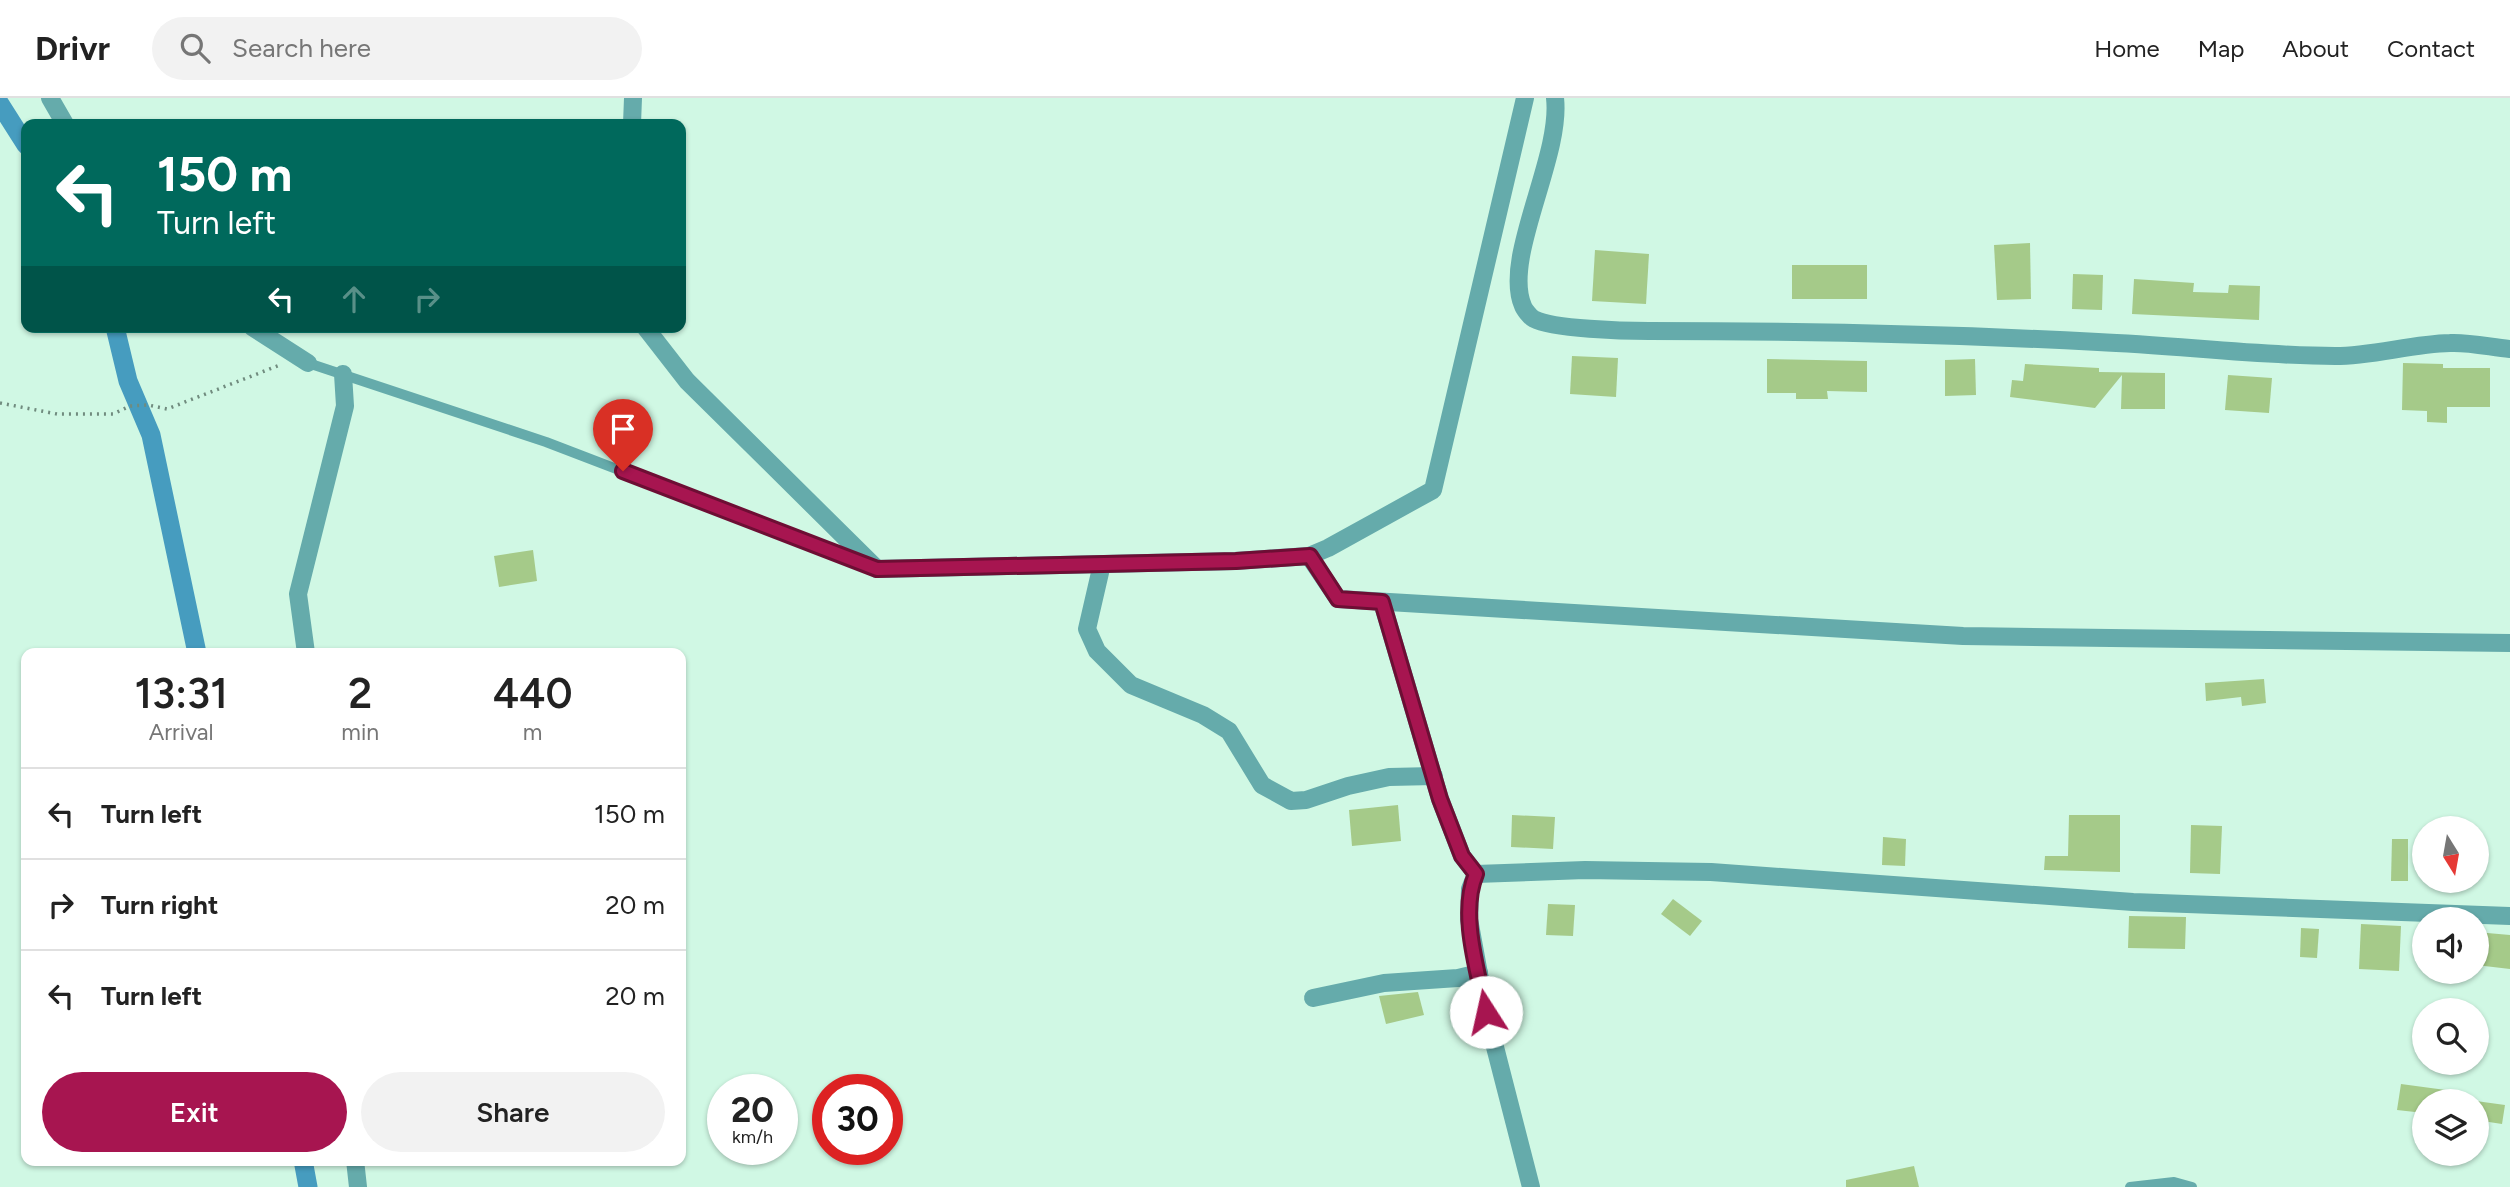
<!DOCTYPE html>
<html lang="en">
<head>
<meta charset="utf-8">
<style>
	body { margin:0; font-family:Figtree,sans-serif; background:#f2f2f2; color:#222; height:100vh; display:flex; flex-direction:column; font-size:26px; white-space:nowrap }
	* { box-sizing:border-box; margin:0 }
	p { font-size:23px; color:#767676 }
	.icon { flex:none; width:38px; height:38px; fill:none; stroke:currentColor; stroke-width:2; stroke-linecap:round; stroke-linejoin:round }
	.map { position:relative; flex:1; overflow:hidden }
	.drawer { position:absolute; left:21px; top:550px; width:665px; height:518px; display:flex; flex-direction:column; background:#fff; border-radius:14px; box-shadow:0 2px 5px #0004 }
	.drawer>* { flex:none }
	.top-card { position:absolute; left:21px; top:21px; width:665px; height:214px; border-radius:14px; box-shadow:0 2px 5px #0004; background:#00695c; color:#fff; overflow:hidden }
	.needle { width:46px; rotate:169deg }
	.buttons { position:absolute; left:2412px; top:718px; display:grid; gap:14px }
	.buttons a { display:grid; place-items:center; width:77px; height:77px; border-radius:50%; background:#fff; box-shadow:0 2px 5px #0004; font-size:35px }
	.speed { position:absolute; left:707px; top:976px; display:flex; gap:14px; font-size:35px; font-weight:700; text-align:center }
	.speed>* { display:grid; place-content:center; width:91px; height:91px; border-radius:50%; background:#fff; box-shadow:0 2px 5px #0004; line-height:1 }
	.speed small { font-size:18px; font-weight:400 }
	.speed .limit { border:10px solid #d22; background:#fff; color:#111 }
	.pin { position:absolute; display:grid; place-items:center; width:60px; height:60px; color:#fff; margin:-72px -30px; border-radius:50% 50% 50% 0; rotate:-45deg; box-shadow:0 0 7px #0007 }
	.pin .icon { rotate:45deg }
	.me { position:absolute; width:77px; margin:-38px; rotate:350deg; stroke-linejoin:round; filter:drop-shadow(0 0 5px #0008) }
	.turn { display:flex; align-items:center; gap:24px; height:147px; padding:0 21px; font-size:32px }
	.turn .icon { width:91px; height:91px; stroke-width:2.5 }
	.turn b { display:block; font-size:49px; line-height:60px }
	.lanes { display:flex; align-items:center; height:66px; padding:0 21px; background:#0003; justify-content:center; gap:35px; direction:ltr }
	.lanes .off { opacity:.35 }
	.eta { display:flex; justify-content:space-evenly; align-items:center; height:119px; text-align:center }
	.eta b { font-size:42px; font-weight:600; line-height:49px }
	.primary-button { display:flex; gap:14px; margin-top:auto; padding:14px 21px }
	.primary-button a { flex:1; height:80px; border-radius:42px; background:#a71550; color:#fff; font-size:28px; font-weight:600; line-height:80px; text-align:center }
	.primary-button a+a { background:#f2f2f2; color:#222 }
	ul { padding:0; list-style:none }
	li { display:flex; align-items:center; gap:21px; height:91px; padding:0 21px; border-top:2px solid #e0e0e0 }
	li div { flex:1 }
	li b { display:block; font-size:26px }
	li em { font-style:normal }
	header { display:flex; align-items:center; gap:42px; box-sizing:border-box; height:98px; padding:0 35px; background:#fff; border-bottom:2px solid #e0e0e0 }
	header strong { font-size:33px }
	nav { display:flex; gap:38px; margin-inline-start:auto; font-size:24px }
	.search { width:490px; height:63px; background:#f2f2f2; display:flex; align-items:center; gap:18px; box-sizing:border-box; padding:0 24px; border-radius:38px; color:#767676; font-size:26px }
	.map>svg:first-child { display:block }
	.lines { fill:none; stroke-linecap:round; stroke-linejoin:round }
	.canal { stroke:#469cbf; stroke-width:19 }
	.building { fill:#a5ca89 }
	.path { stroke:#708b7e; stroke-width:3.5; stroke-dasharray:2 5; stroke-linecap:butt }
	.service { stroke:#65abab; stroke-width:10 }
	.minor { stroke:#65abab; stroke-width:18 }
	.route-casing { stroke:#6d0e34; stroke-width:18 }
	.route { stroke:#a71550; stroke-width:12 }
</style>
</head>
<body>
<header>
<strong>Drivr</strong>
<div class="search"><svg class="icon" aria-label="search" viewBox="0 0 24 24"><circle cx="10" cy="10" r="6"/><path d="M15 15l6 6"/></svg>Search here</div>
<nav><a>Home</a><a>Map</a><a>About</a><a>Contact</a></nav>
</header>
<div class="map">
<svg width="2510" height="1089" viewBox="0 0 2510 1089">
	<rect width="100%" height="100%" fill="#d0f8e4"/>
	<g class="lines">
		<g class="canal">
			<path d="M0 6 26 47"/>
			<path d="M115 229 128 283 151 337 197 555"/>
			<path d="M303 1062 308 1089"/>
		</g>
	</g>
	<g class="building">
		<path d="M2030 145 2031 201 1997 202 1994 147Z"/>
		<path d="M1595 152 1649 156 1646 206 1592 203Z"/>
		<rect x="1792" y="167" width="75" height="34"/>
		<path d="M2073 176 2103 177 2102 212 2072 211Z"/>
		<path d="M2134 181 2194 185 2193 194 2228 195 2229 187 2260 188 2259 222 2132 216Z"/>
		<path d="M1572 258 1618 260 1616 299 1570 296Z"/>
		<path d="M1767 261 1867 263V294L1827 293 1828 301H1796V295H1767Z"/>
		<path d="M1975 261 1976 297 1945 298V262Z"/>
		<path d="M2403 265 2443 266V270H2490V309H2447V325L2427 324V313L2402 312Z"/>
		<path d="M2025 266 2099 270V274L2165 275V311H2121L2122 277 2095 310 2010 299 2012 282 2023 283Z"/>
		<path d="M2228 277 2272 280 2269 315 2225 312Z"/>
		<path d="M533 452 537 483 499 489 494 458Z"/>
		<path d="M2264 581 2266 605 2242 608 2241 599 2206 603 2205 585Z"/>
		<path d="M1398 707 1401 743 1352 748 1349 712Z"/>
		<path d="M1512 717 1555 719 1553 751 1511 749Z"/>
		<path d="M2069 717H2120V774L2044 772 2045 758H2068Z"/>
		<path d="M2191 727 2222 728 2220 776 2190 775Z"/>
		<path d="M1883 739 1906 741 1905 768 1882 767Z"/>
		<path d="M2392 741H2408V783H2391Z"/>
		<path d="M1673 801 1702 823 1690 838 1661 816Z"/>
		<path d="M1548 806 1575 807 1573 838 1546 837Z"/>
		<path d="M2129 818 2186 819 2185 851 2128 850Z"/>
		<path d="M2361 826 2401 828 2399 873 2359 871Z"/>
		<path d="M2301 830 2319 831 2317 860 2300 859Z"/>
		<path d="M2476 834 2510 837V871L2476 867Z"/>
		<path d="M1418 894 1424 917 1386 926 1379 898Z"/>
		<path d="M2401 986 2453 993V1003H2424V1015L2397 1012Z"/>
		<path d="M2476 1003 2505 1007 2502 1026 2476 1022Z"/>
		<path d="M1914 1068 1919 1089H1846V1082Z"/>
	</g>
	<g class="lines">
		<path class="path" d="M0 305 57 316H113L130 308 148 307 167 311 280 267"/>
		<g class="service">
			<path d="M308 265 546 344 867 467"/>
			<path d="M2130 1089 2174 1084 2192 1089"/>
		</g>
		<g class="minor">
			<path d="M50 0 65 26"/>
			<path d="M1555 0C1562 59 1502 160 1523 208 1524 211 1530 219 1534 221 1552 231 1626 233 1649 233 1799 233 1948 236 2098 244 2176 247 2257 258 2335 258 2373 258 2411 246 2450 245 2469 244 2490 249 2510 251"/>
			<path d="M632 26 633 0"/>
			<path d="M252 229 308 265"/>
			<path d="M645 229 687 283 877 471 1235 463 1309 458 1328 450 1433 392 1525 0"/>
			<path d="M1309 458 1338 501 1963 538 2510 545"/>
			<path d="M1102 466 1087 531 1097 553 1131 587 1203 617 1229 633 1262 687 1291 703 1306 702 1348 688 1389 679 1434 678"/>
			<path d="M1382 504 1440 701 1462 758 1476 776 1470 791 1469 821 1486 914 1531 1089"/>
			<path d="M306 555 298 496 345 308 343 276"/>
			<path d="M1476 776 1585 772 1711 774 2133 804 2510 818"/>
			<path d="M1313 900 1384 885 1458 880 1479 875"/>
			<path d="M355 1062 358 1089"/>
		</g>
	</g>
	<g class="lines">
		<defs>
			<path id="route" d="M623 373 877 471 1236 463 1310 458 1338 501 1382 504 1440 701 1462 758 1476 776C1459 816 1478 873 1486 914"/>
		</defs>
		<use href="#route" class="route-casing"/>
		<use href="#route" class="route"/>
	</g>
</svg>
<div class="buttons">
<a><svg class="needle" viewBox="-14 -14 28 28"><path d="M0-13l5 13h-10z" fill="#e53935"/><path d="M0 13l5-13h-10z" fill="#767676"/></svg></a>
<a><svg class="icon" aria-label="sound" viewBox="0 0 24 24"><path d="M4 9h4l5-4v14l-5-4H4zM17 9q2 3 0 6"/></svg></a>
<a><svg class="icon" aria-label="search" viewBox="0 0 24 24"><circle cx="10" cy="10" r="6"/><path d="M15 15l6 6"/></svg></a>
<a><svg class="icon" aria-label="layers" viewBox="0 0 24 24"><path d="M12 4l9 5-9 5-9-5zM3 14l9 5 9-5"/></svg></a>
</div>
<div class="speed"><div>20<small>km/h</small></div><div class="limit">30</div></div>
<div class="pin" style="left:623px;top:373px;background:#d93025"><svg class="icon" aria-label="arrive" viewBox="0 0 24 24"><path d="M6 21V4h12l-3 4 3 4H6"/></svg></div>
<svg class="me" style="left:1486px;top:914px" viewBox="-20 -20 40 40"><circle r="19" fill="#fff"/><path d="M0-13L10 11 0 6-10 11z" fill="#a71550"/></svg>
<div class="top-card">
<div class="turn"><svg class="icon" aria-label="left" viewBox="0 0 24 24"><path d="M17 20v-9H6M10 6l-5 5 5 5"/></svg><div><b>150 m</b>Turn left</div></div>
<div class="lanes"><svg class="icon" aria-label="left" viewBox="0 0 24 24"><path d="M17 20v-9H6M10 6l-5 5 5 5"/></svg><svg class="icon off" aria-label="ahead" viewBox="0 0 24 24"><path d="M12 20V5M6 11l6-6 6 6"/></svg><svg class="icon off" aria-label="right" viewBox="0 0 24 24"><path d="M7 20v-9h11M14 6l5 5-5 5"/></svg></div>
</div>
<section class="drawer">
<div class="eta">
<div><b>13:31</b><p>Arrival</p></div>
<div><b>2</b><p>min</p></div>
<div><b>440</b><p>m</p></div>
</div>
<ul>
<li><svg class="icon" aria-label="left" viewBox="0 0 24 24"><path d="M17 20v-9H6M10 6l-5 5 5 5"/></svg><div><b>Turn left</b></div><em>150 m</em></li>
<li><svg class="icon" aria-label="right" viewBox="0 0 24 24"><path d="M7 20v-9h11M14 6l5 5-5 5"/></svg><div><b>Turn right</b></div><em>20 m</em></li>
<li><svg class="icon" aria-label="left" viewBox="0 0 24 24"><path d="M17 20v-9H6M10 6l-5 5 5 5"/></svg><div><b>Turn left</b></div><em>20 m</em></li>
</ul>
<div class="primary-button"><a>Exit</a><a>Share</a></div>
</section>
</div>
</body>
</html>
